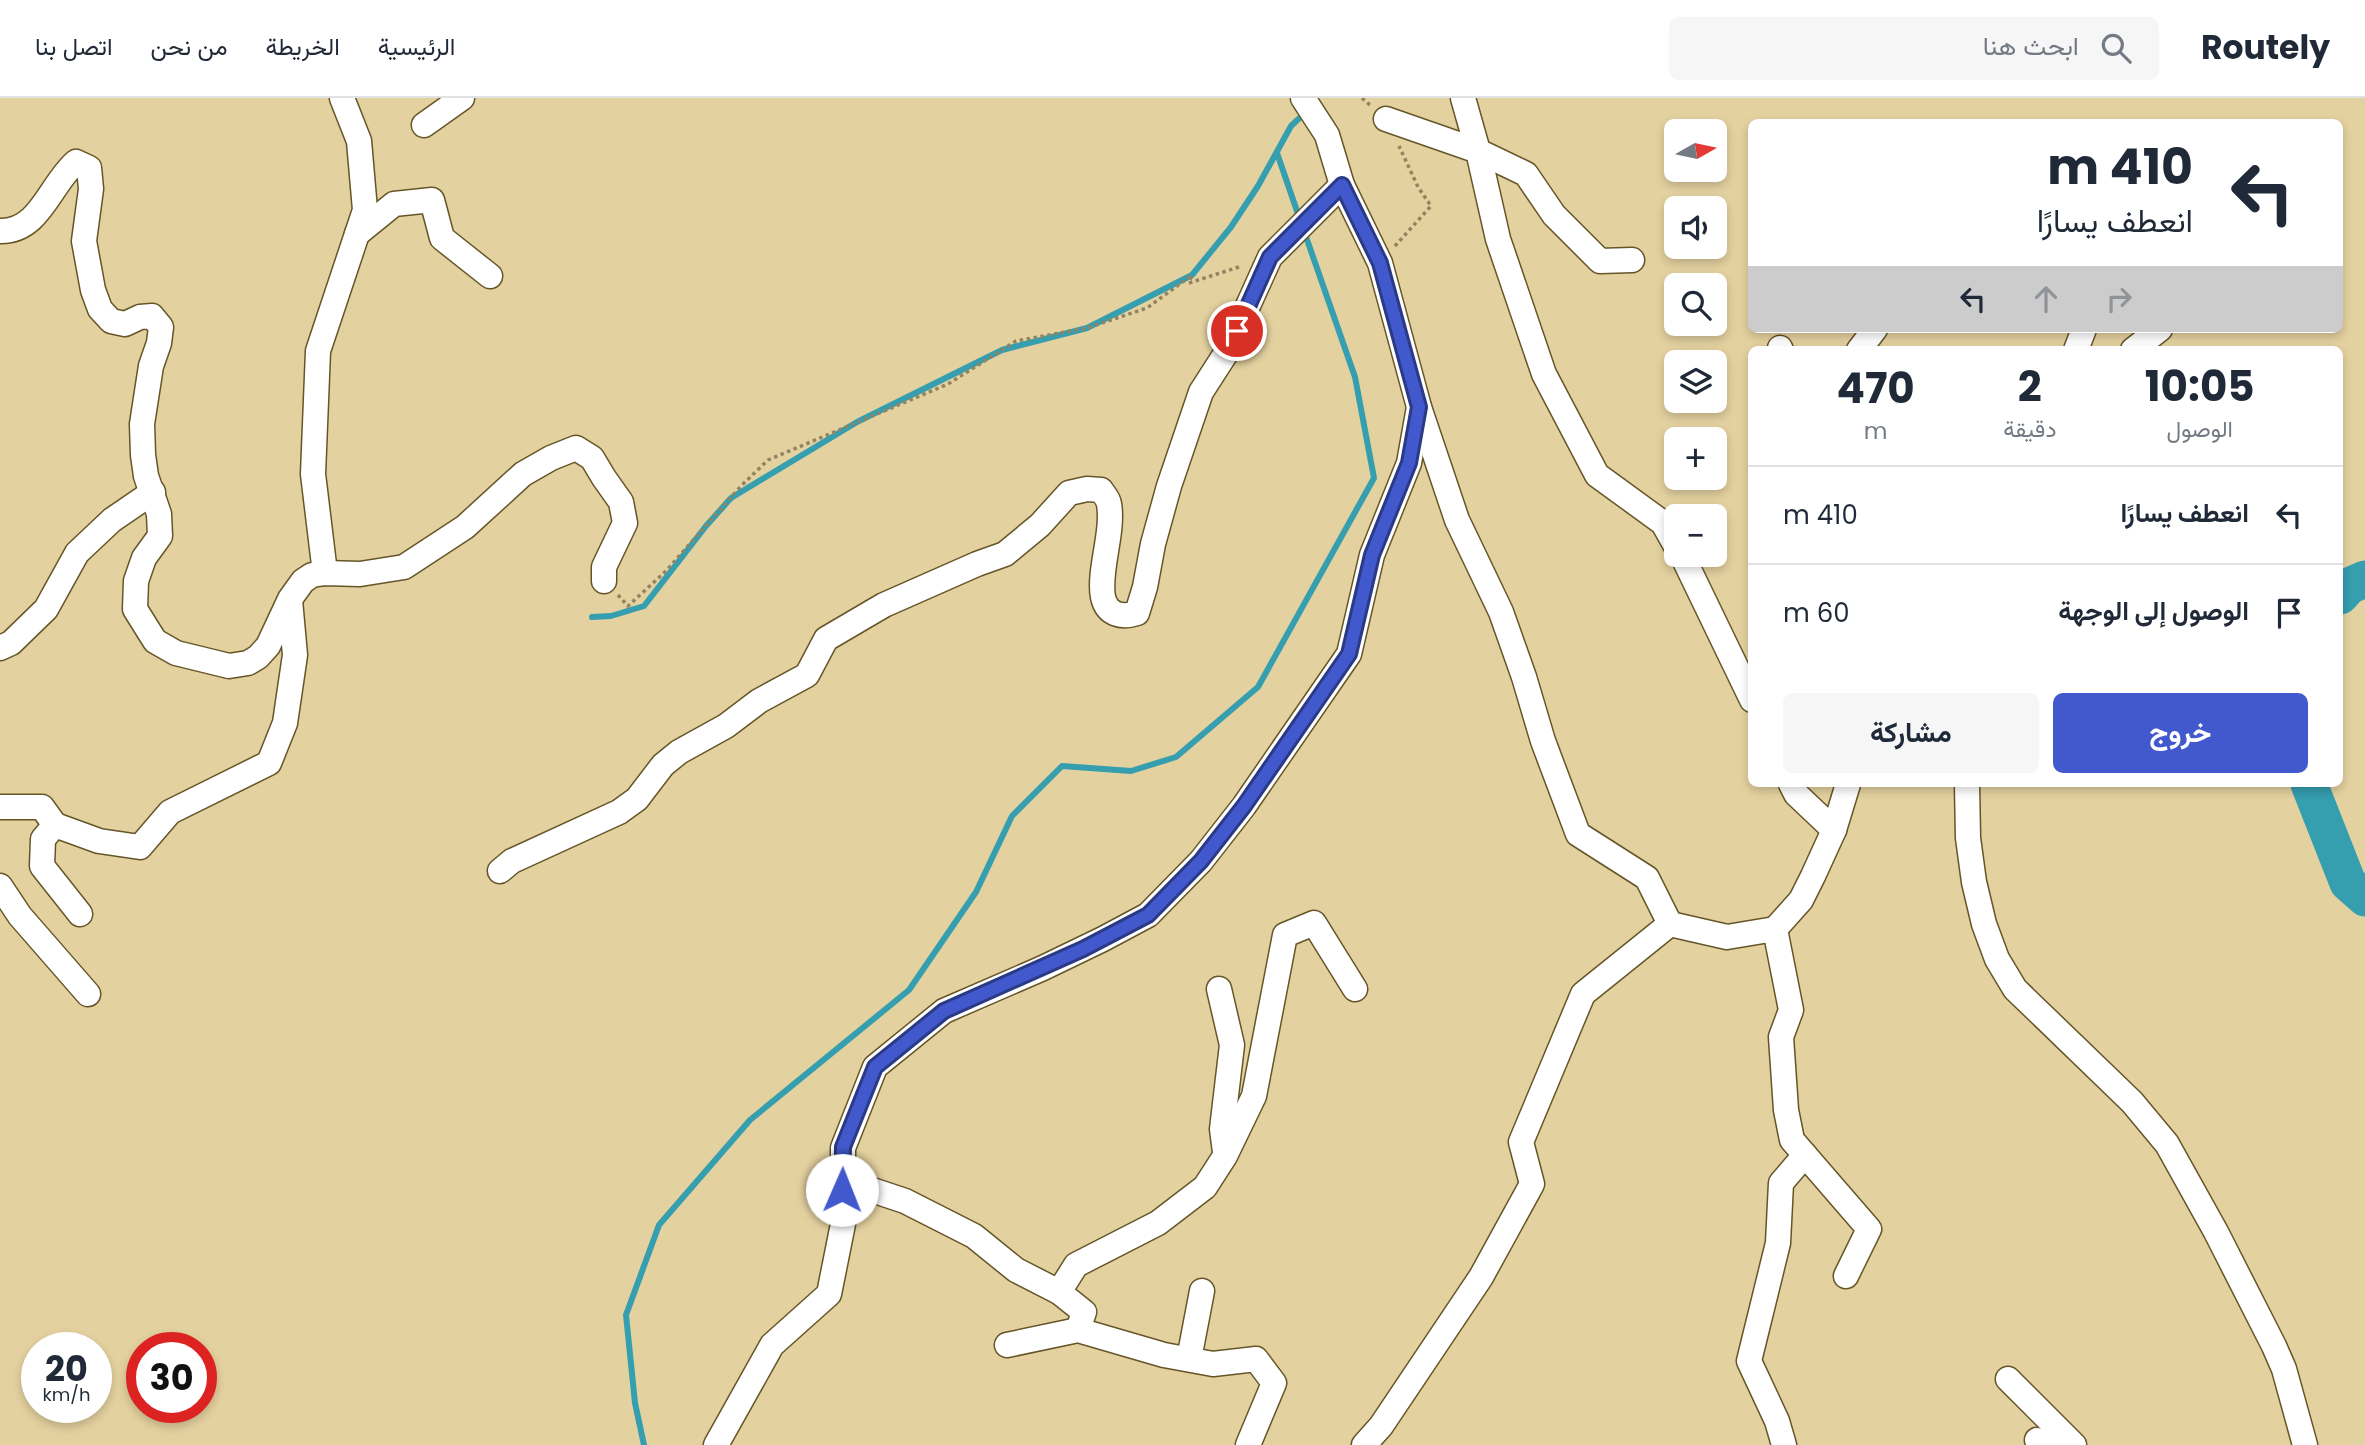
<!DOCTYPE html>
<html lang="ar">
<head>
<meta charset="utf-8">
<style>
	body { margin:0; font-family:Poppins,Vazirmatn,sans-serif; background:#f6f6f7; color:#1f2937; direction:rtl; height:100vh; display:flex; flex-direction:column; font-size:26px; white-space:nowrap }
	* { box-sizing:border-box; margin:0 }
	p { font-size:23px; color:#747a83 }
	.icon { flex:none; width:38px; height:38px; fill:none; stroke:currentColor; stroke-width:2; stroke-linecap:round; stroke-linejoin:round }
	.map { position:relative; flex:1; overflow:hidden; direction:ltr }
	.details { position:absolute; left:1748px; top:248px; width:595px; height:441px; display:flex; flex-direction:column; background:#fff; border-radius:10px; box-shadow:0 4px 10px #0003; direction:rtl }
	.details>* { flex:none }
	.top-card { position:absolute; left:1748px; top:21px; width:595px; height:214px; border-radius:10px; box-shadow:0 4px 10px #0003; direction:rtl; background:#fff; color:#1f2937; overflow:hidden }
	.needle { width:46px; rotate:81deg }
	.buttons { position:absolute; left:1664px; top:21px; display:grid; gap:14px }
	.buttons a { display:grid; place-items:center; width:63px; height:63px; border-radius:10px; background:#fff; box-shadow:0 4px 10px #0003; font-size:35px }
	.speed { position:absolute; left:21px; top:1234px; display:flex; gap:14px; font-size:35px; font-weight:700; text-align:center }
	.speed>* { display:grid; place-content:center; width:91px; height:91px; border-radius:50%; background:#fff; box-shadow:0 4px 10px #0003; line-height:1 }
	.speed small { font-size:18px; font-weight:400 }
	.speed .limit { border:10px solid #d22; background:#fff; color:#111 }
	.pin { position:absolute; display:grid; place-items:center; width:60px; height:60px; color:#fff; margin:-30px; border:4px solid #fff; border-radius:50%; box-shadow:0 2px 7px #0007 }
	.me { position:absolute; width:77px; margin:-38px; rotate:1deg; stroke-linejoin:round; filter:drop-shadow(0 0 5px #0008) }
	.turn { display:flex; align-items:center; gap:24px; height:147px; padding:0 35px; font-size:32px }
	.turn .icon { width:91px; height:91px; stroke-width:2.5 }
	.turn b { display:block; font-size:49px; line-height:60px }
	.lanes { display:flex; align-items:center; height:66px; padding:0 35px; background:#0003; justify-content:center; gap:35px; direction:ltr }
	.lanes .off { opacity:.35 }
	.eta { display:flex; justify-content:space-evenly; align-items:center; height:119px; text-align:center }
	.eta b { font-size:42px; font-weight:700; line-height:49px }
	.cta { display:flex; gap:14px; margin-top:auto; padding:14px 35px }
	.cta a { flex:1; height:80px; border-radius:10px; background:#4159cc; color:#fff; font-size:28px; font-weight:700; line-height:80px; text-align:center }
	.cta a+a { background:#f6f6f7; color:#1f2937 }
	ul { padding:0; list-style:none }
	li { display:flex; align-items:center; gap:21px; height:98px; padding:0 35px; border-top:2px solid #e0e1e3 }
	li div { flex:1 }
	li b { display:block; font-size:26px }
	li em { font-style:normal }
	header { display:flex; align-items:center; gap:42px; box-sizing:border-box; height:98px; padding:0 35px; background:#fff; border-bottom:2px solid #e0e1e3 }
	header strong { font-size:33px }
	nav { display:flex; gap:38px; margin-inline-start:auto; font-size:24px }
	.search { width:490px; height:63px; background:#f6f6f7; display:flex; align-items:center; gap:18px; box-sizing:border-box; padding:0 24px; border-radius:10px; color:#747a83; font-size:26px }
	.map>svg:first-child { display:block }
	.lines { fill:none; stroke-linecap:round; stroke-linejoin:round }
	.stream { stroke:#359eaf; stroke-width:6 }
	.river { stroke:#359eaf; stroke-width:37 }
	.minor-casing { stroke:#655527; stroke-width:27 }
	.path { stroke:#928460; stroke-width:3.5; stroke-dasharray:3.5 3.5; stroke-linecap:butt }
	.minor { stroke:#fff; stroke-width:24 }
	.route-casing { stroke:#2a3a85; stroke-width:18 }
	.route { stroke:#4159cc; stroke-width:12 }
</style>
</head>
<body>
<header>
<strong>Routely</strong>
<div class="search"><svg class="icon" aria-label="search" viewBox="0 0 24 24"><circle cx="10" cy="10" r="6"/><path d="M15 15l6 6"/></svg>ابحث هنا</div>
<nav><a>الرئيسية</a><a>الخريطة</a><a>من نحن</a><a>اتصل بنا</a></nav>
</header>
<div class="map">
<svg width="2365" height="1347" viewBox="0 0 2365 1347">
	<rect width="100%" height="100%" fill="#e4d1a0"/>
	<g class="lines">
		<g class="stream">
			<path d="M1277 55 1299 119"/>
			<path d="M592 519 611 518 644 508 706 428 731 400 857 324 1002 252 1087 230 1192 177 1231 129 1258 88 1291 28 1307 13"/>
			<path d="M644 1347 635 1305 626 1217 659 1127 750 1022 909 892 976 794 1012 718 1062 668 1131 673 1176 659 1258 589 1374 380 1355 279 1304 133"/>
		</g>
		<g class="river">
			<path d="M2340 498 2349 488 2365 481"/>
			<path d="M2309 686 2348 785 2365 800"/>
		</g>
		<defs>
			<g id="minor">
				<path d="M1303 0 1327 37 1342 87 1380 165 1419 309 1457 422 1501 514 1524 579 1543 643 1578 736 1647 780 1670 826 1727 839 1775 831 1801 802 1813 778 1834 732 1848 686"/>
				<path d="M1463 0 1478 53 1498 141 1544 276 1597 377 1663 425 1676 448"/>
				<path d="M1386 21 1478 53 1526 76 1554 117 1600 163 1632 162"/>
				<path d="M424 27 462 0"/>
				<path d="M0 133C40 134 50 86 76 64L89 70 91 91 84 143 93 192 100 211 111 223 125 226 140 219 152 218 161 229 159 245 151 268 142 326 143 357 146 378 159 416 160 438 144 460 136 483 135 511 155 543 176 555 229 568 248 565 258 559 268 548 290 501 303 483 312 477 325 475 360 476 404 469 465 429 523 376 551 360 576 350 592 360 604 380 621 404 625 425 604 469V483"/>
				<path d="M357 136 394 106 432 102 442 140 490 178"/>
				<path d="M1780 250 1781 252"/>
				<path d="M1859 252 1875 231"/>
				<path d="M2076 252 2084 231"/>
				<path d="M2133 252 2160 231"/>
				<path d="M1682 457 1752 602"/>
				<path d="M325 475 313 376 318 253 365 112 359 43 342 0"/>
				<path d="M0 550 11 545 46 511 77 455 112 422 153 394"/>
				<path d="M1791 686 1796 696 1834 732"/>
				<path d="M1967 686 1968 740 1974 784 1984 826 1997 861 2015 891 2132 1004 2167 1046 2216 1134 2274 1248 2284 1271 2305 1347"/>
				<path d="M0 709H42L55 727 43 741 42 768 80 816"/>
				<path d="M55 727 99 743 140 749 170 714 269 665 285 625 295 557 290 502"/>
				<path d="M500 773 512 763 619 714 637 701 663 667 679 654 726 628 759 603 807 577 826 541 884 507 977 466 1005 456 1040 427 1069 395 1087 391 1101 392C1104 397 1108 400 1109 406 1114 434 1098 473 1103 499 1107 517 1122 520 1137 515L1145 489 1153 446 1169 388 1201 294 1228 252 1270 159 1342 87"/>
				<path d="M0 788 20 818 88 896"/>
				<path d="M1775 831 1791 912 1781 939 1786 1012 1792 1042 1869 1131 1846 1178"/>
				<path d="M1219 891 1232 947 1222 1031 1225 1054"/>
				<path d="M842 1092 860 1088 905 1103 974 1138 1016 1172 1059 1194 1084 1214 1078 1232"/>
				<path d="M1059 1194 1076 1167 1158 1125 1205 1089 1225 1058 1254 998 1285 837 1314 825 1355 891"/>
				<path d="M1007 1247 1078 1232 1164 1257 1213 1266 1256 1261 1274 1285 1248 1347"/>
				<path d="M1189 1261 1202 1193"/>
				<path d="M2008 1281 2074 1347"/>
				<path d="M2037 1342 2045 1347"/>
				<path d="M716 1347 772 1247 829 1196 843 1126V1050L875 969 944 913 1043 870 1103 841 1148 817 1201 763 1244 708 1349 556 1372 457 1409 365 1419 309"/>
				<path d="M1364 1347 1381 1328 1481 1179 1532 1086 1521 1044 1583 896 1670 826"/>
				<path d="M1784 1347 1777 1323 1749 1263 1778 1145 1781 1085 1805 1057"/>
			</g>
		</defs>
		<use href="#minor" class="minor-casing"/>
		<g class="path">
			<path d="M1362 0 1371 8"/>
			<path d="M1395 148 1431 108 1418 89 1399 48"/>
			<path d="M618 497 628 508 666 473 741 388 768 362 948 286 1016 243 1087 230 1147 210 1192 177 1189 185 1242 168"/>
		</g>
		<use href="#minor" class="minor"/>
	</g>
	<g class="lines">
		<defs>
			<path id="route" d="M842 1092 843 1049 875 969 944 913 1083 851 1148 817 1201 763 1244 708 1349 556 1372 457 1409 365 1419 309 1380 165 1342 87 1270 159 1237 233"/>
		</defs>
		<use href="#route" class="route-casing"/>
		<use href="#route" class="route"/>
	</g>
</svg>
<div class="buttons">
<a><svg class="needle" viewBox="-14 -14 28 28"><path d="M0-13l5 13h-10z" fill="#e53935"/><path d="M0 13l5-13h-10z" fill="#747a83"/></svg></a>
<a><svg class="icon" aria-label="sound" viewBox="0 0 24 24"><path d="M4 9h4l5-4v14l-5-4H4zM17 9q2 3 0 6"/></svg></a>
<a><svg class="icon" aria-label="search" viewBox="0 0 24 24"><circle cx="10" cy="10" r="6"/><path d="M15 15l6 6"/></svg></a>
<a><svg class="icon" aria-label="layers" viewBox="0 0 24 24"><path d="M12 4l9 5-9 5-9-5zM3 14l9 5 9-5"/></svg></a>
<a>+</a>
<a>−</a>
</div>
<div class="speed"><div>20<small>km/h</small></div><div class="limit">30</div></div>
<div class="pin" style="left:1237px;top:233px;background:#d93025"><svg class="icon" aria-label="arrive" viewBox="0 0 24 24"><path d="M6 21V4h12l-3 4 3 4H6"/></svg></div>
<svg class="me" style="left:842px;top:1092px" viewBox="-20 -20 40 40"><circle r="19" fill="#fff"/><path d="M0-13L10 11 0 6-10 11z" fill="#4159cc"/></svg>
<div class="top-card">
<div class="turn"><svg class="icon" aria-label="left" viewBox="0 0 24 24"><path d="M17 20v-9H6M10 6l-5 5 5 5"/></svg><div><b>410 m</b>انعطف يسارًا</div></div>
<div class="lanes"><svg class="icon" aria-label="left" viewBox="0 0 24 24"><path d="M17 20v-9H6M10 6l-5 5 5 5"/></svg><svg class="icon off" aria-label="ahead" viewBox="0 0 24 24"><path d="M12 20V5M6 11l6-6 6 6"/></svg><svg class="icon off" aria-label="right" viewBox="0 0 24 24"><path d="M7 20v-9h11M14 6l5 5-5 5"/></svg></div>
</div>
<section class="details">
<div class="eta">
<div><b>10:05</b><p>الوصول</p></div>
<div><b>2</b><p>دقيقة</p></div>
<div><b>470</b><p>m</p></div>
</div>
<ul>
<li><svg class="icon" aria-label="left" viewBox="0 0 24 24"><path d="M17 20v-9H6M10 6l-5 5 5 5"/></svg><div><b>انعطف يسارًا</b></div><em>410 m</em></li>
<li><svg class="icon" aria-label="arrive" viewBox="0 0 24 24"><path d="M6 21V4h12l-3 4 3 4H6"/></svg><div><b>الوصول إلى الوجهة</b></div><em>60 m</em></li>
</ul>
<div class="cta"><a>خروج</a><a>مشاركة</a></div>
</section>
</div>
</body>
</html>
